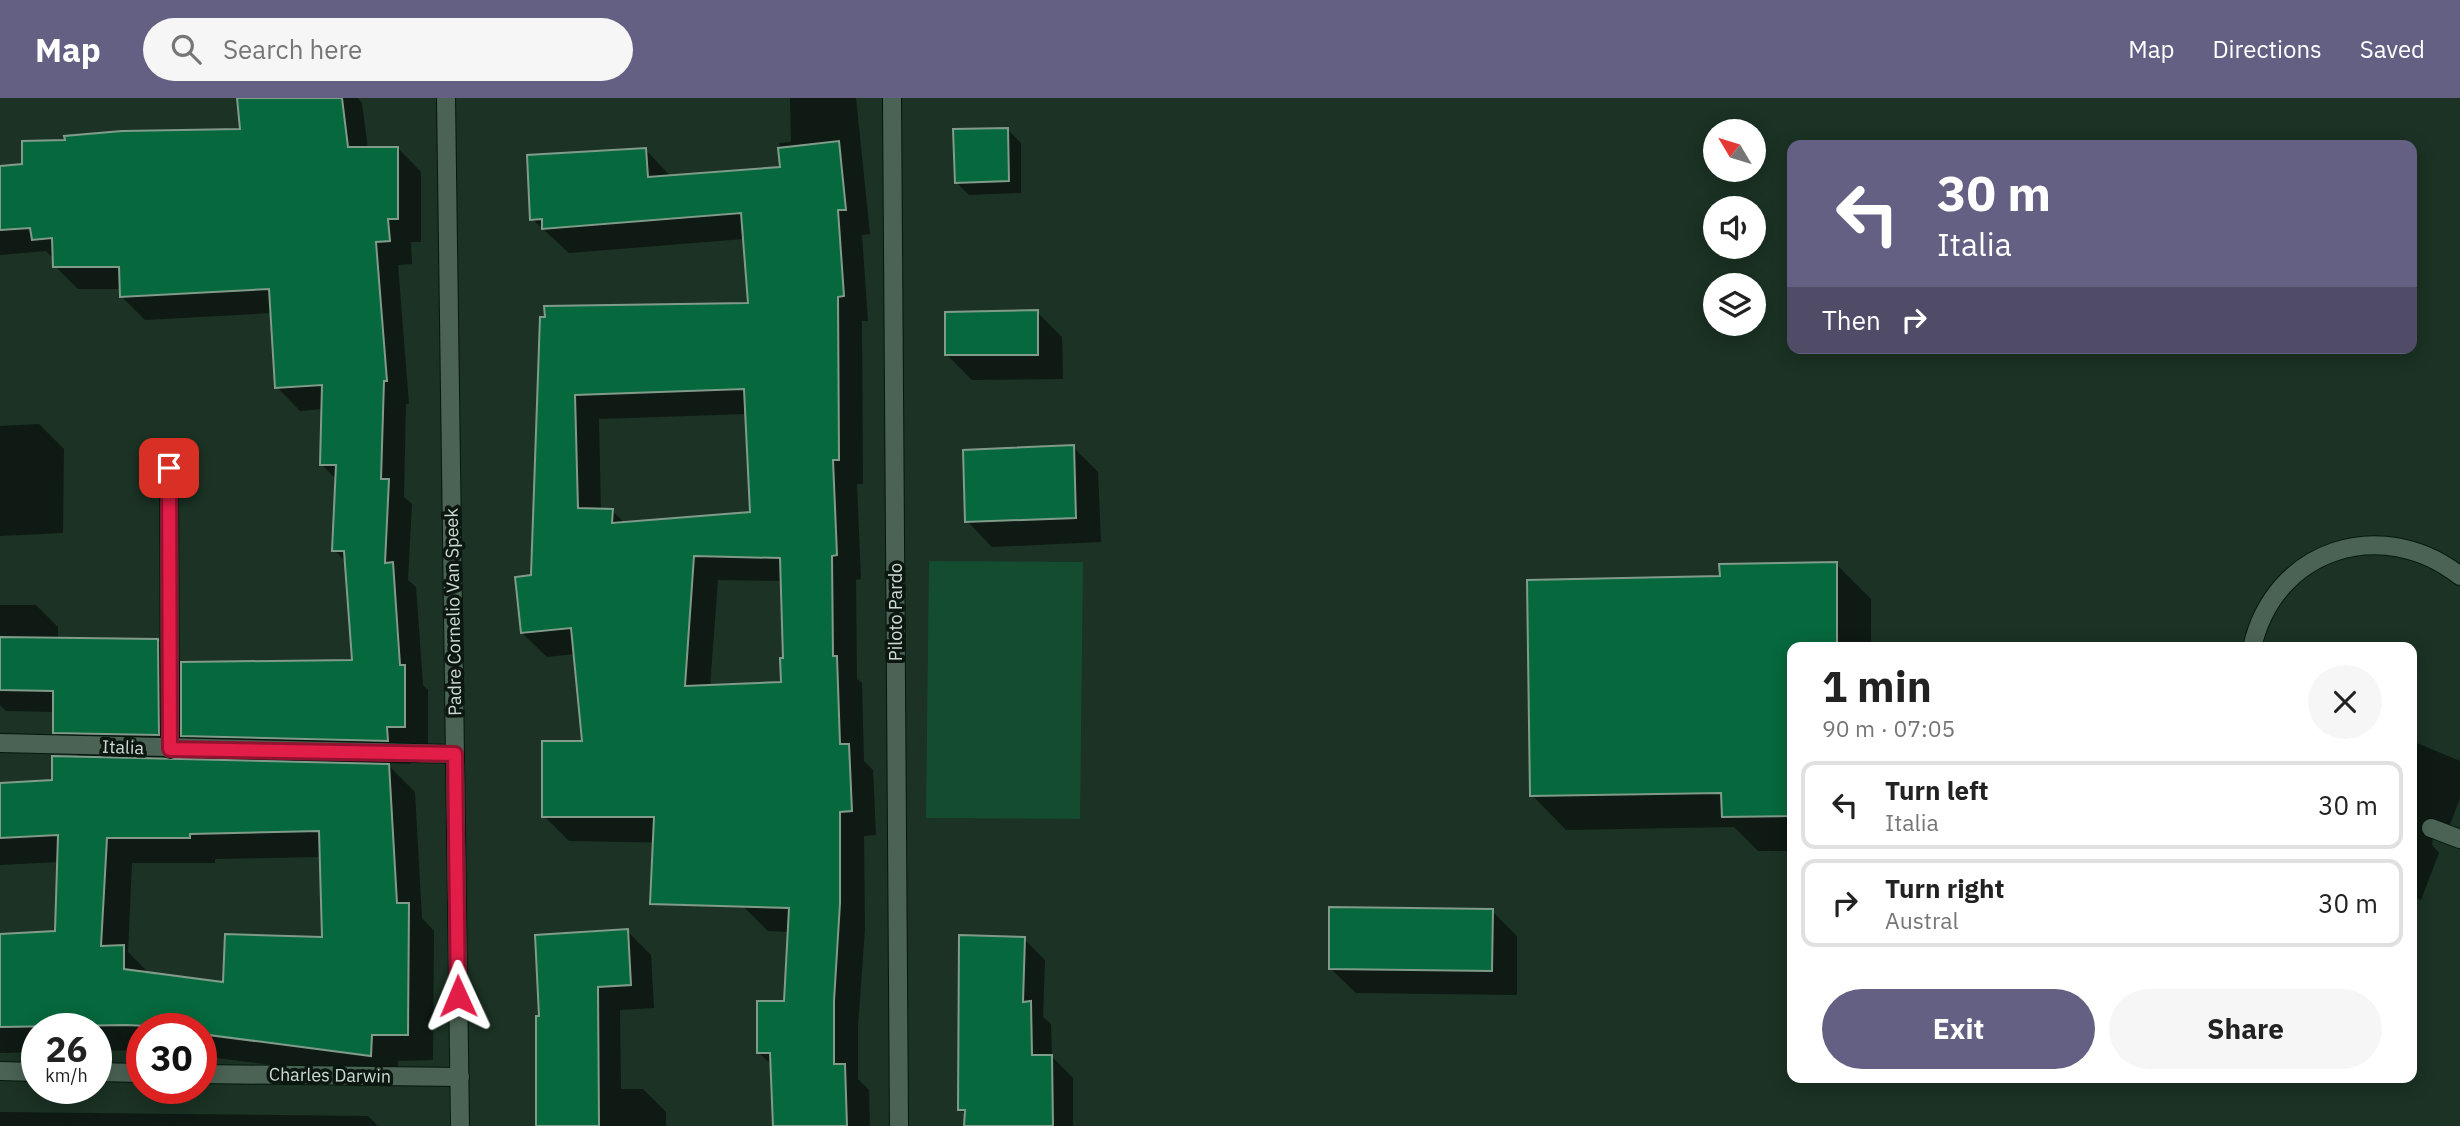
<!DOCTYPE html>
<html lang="en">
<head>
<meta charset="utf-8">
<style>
	body { margin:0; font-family:"IBM Plex Sans",sans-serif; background:#f6f6f6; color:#222; height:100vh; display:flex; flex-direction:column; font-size:26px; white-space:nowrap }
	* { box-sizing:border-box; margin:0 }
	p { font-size:23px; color:#767676 }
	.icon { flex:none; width:38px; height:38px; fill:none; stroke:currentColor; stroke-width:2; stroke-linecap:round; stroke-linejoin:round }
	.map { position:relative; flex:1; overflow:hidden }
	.panel { position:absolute; left:1787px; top:544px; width:630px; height:441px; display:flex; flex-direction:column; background:#fff; border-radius:14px; box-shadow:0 4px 18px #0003 }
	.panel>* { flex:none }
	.top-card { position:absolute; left:1787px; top:42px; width:630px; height:214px; border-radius:14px; box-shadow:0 4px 18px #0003; background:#646083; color:#fff; overflow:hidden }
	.needle { width:46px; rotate:308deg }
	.tools { position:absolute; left:1703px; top:21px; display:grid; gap:14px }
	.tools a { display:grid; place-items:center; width:63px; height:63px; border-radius:50%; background:#fff; box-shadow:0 4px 18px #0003; font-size:35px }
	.speed { position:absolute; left:21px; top:915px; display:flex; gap:14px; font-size:35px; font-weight:700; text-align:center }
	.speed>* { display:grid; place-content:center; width:91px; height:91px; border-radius:50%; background:#fff; box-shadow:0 4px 18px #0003; line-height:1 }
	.speed small { font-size:18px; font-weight:400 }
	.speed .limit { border:10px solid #d22; background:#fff; color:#111 }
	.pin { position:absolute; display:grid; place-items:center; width:60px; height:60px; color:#fff; margin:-30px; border-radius:14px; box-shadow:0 4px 10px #0006 }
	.me { position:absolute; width:77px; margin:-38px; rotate:359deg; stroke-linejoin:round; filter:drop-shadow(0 0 5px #0008) }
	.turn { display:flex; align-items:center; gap:24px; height:147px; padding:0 35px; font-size:32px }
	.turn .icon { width:91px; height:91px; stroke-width:2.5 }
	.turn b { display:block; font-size:49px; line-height:60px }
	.then { display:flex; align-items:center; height:66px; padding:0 35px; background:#0003; gap:14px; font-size:26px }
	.round { display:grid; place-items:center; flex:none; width:74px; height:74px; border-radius:37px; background:#f6f6f6 }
	.head { display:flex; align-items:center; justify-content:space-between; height:119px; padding:0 35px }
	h1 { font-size:42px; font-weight:800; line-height:52px }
	.button { display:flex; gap:14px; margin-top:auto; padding:14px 35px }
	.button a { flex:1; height:80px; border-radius:42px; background:#646083; color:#fff; font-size:28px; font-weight:800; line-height:80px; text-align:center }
	.button a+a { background:#f6f6f6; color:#222 }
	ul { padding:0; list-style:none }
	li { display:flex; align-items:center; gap:21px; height:88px; margin:0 14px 10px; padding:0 21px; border:4px solid #e0e0e0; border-radius:14px }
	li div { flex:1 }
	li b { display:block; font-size:26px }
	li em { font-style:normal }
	header { display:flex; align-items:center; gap:42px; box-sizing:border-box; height:98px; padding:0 35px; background:#646083; color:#fff }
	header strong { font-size:33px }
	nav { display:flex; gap:38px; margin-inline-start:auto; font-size:24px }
	.search { width:490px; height:63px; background:#f6f6f6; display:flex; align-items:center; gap:18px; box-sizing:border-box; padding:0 24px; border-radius:38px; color:#767676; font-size:26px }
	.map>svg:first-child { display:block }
	.green { fill:#144c2f }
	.shadow { fill:#0007; fill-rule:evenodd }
	.building { fill:#06683d; stroke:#819b8a; stroke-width:2; fill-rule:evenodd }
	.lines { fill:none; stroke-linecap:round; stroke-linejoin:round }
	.lane-casing { stroke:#04190d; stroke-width:20 }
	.street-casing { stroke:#04190d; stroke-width:20 }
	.lane { stroke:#4b6354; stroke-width:18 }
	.street { stroke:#4b6354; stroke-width:18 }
	.route-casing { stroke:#92132f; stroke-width:18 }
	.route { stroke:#e11d48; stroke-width:12 }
	.labels { text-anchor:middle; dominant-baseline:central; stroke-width:7; stroke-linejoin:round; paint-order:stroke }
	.street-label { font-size:18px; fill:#cddbd2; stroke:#0d1711 }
</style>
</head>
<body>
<header>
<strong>Map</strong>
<div class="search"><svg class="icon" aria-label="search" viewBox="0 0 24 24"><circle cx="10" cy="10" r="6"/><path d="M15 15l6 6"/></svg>Search here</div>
<nav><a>Map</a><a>Directions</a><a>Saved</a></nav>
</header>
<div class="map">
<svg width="2460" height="1028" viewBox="0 0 2460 1028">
	<rect width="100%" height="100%" fill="#1b3224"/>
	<path class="green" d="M929 463 1083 464 1080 721 926 720Z"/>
	<g class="shadow">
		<path d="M238 0H358L362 5 368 51 398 50 421 74V144H411L412 166 398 167 409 306H406L404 399 412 406 408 482 416 489 423 587 428 592V652H410L411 666 386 665 415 694 422 820 434 833 433 962 398 963 397 983 201 958V931H142V952L96 953V931H37V954L0 955V838L56 834 59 764 0 767V686L53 684 80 660 54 634 55 614 6 613 0 607V507H36L58 529V541L158 542 181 565 354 564 347 465 334 452 337 382 321 366 323 311 300 313 277 289 272 215 145 222 121 198V191H78L55 168V162L46 153 0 157V69L242 33ZM180 634 209 663 180 662ZM322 759 324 841 224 886 149 875 128 854 132 765H215V761Z"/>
		<path d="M790 0H856L870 136 862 137 868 223H862L863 386H857L861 481 856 482 857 581 862 585 864 663 873 672 876 737 864 738 865 831 858 929V981L869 992 870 1028H775L773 968 759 955 785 905 790 834 768 833 743 808 744 746 569 743 544 718 584 645 575 556 547 559 522 535 533 479 542 221 749 207 744 141 569 155 532 121 646 52 671 79 781 70 779 45 791 44ZM747 316 751 416 625 425 612 413 601 412 599 321ZM718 482 783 483 782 586 710 589Z"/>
		<path d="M1008 32 1021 45V95L969 97 956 84Z"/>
		<path d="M1037 214 1062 239 1063 281 972 282 947 257Z"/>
		<path d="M39 326 64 351 63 435 0 438V328Z"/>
		<path d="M1073 349 1098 374 1101 444 992 449 967 423Z"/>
		<path d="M1836 466 1871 501V550H1792V753H1758L1734 729 1566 732 1532 697 1721 480Z"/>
		<path d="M2412 643 2460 663V700L2448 732 2433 738 2432 747 2439 755 2421 802 2412 798Z"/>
		<path d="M1492 813 1517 838V897L1356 895 1330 870Z"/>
		<path d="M627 833 651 857 654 910 620 912 621 991H643L666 1014V1028H537V920Z"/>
		<path d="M1024 841 1045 862 1043 919 1051 926 1052 959 1073 980V1028H966L967 1018 959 1011Z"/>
		<path d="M0 1014 368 1018 378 1028H0Z"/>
	</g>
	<g class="building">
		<path d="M237 0H342L348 49H398V121H388L390 143 376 144 387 283H384L381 381H389L385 465 393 464 400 567H405V629H387L388 643 181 638V564L352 562 344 453H332L336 367H320L322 287 275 290 269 191 120 199 119 169H53L52 140 32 142 30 130 0 132V68L22 66V43L65 42 64 38 122 33 240 31Z"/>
		<path d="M1008 30 1009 83 955 85 953 31Z"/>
		<path d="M839 43 846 112H838L844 198 838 199 839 362H833L837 457 832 458 833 558H837L840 646H849L852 713 840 714V805L834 903V966H845L847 1028H773L770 955H757V903H784L789 810 650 806 654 719H542V643H582L571 530 521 535 515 479 531 477 540 219H545L544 208 748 205 741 115 542 131V121L530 122 527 57 646 50 648 79 780 69 778 50ZM744 291 750 414 612 425 613 411 578 410 575 297ZM694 458 780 460 783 560H780L781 584 685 588Z"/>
		<path d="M1038 212V257H945V214Z"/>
		<path d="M1074 347 1076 420 965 424 963 352Z"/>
		<path d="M1837 464V550H1792V718L1722 719 1721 695 1530 698 1527 482 1720 478 1719 466Z"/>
		<path d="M0 539 158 541 159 637 53 635V593L0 592Z"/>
		<path d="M52 658 389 666 397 805H409L408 937H372L371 958 201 936V931L127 927 0 929V836L55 833 58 737 0 740V685L52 682ZM319 733 322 839 225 836 223 884 124 871V847L101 848 107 740H190V736Z"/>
		<path d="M1329 809 1493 811 1492 873 1329 871Z"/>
		<path d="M628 831 631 887 598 889 599 1028H536V918H539L535 837Z"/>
		<path d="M959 837 1025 839 1023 904 1031 903 1032 957H1052L1053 1028H964L965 1012H958Z"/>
	</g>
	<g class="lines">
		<defs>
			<g id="lane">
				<path d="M2252 550C2274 450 2382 417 2460 478"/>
				<path d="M2431 730 2460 741"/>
			</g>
			<g id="street">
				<path d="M446 0 460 1028"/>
				<path d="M892 0 899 1028"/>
				<path d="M169 370 170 651"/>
				<path d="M0 645 455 656"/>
				<path d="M0 973 37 974"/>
				<path d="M96 974 142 975"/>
				<path d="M201 976 460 979"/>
			</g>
		</defs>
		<use href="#lane" class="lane-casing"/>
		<use href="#street" class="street-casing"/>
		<use href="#lane" class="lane"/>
		<use href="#street" class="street"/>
	</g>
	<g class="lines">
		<defs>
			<path id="route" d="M169 370 170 651 455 656 458 898"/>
		</defs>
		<use href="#route" class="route-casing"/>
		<use href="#route" class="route"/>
	</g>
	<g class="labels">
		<g class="street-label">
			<text transform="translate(453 514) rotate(-91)">Padre Cornelio Van Speek</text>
			<text transform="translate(895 514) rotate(-90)">Piloto Pardo</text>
			<text transform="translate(123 649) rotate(2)">Italia</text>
			<text transform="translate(330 977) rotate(1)">Charles Darwin</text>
		</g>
	</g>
</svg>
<div class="tools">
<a><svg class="needle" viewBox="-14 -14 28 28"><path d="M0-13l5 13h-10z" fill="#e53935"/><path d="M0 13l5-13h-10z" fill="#767676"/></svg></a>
<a><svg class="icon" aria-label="sound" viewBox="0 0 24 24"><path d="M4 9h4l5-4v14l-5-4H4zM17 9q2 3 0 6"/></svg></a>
<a><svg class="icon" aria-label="layers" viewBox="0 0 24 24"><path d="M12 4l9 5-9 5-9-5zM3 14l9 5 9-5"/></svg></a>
</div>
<div class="speed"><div>26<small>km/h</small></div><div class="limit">30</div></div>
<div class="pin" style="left:169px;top:370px;background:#d93025"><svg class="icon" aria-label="arrive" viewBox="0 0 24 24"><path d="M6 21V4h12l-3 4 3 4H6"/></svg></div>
<svg class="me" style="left:458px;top:898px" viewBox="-20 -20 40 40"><path d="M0-17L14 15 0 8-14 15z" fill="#e11d48" stroke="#fff" stroke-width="4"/></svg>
<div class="top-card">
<div class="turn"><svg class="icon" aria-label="left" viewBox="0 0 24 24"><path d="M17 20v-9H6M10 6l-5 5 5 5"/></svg><div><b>30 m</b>Italia</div></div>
<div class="then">Then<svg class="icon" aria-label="right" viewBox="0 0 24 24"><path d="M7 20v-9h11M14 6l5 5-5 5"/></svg></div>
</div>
<section class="panel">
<div class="head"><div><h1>1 min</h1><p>90 m · 07:05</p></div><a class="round"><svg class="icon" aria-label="close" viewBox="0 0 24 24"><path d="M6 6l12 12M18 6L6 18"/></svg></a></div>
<ul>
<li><svg class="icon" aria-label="left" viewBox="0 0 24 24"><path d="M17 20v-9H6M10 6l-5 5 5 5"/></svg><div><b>Turn left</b><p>Italia</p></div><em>30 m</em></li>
<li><svg class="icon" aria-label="right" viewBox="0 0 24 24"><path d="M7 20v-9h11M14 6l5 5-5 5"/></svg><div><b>Turn right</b><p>Austral</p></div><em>30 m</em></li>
</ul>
<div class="button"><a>Exit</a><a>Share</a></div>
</section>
</div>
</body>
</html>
